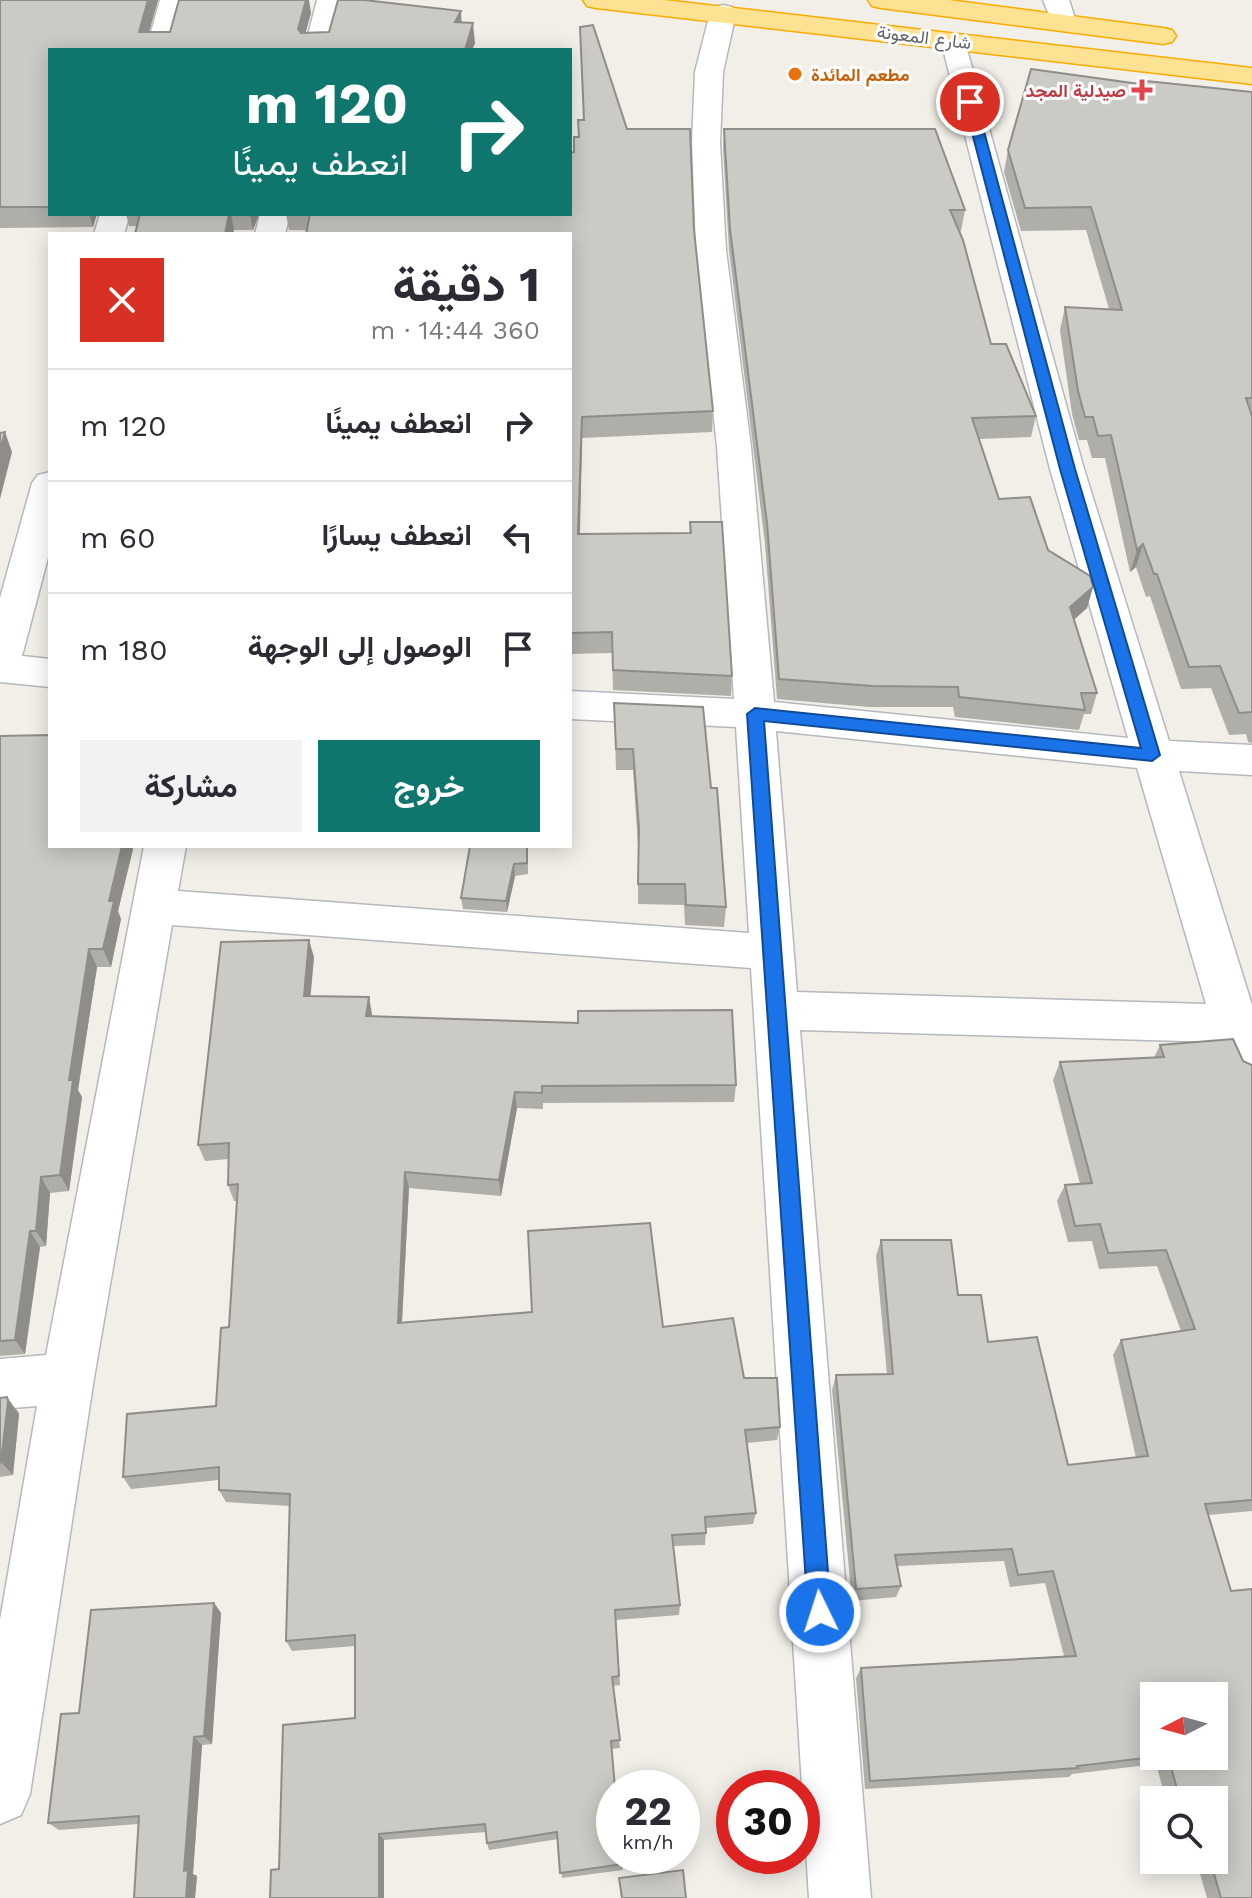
<!DOCTYPE html>
<html lang="ar">
<head>
<meta charset="utf-8">
<style>
	body { margin:0; font-family:"Work Sans",Vazirmatn,sans-serif; background:#f2f2f3; color:#2b2b33; direction:rtl; height:100vh; display:flex; flex-direction:column; font-size:30px; white-space:nowrap }
	* { box-sizing:border-box; margin:0 }
	p { font-size:26px; color:#7c7c81 }
	.icon { flex:none; width:44px; height:44px; fill:none; stroke:currentColor; stroke-width:2; stroke-linecap:round; stroke-linejoin:round }
	.map { position:relative; flex:1; overflow:hidden; direction:ltr }
	.details { position:absolute; left:48px; top:232px; width:524px; height:616px; display:flex; flex-direction:column; background:#fff; border-radius:0px; box-shadow:0 4px 20px #0003; direction:rtl }
	.details>* { flex:none }
	.hud { position:absolute; left:48px; top:48px; width:524px; height:168px; border-radius:0px; box-shadow:0 4px 20px #0003; direction:rtl; background:#0f766e; color:#fff; overflow:hidden }
	.needle { width:52px; rotate:264deg }
	.controls { position:absolute; left:1140px; top:1682px; display:grid; gap:16px }
	.controls a { display:grid; place-items:center; width:88px; height:88px; border-radius:0px; background:#fff; box-shadow:0 4px 20px #0003; font-size:40px }
	.speed { position:absolute; left:596px; top:1770px; display:flex; gap:16px; font-size:40px; font-weight:700; text-align:center }
	.speed>* { display:grid; place-content:center; width:104px; height:104px; border-radius:50%; background:#fff; box-shadow:0 4px 20px #0003; line-height:1 }
	.speed small { font-size:20px; font-weight:400 }
	.speed .limit { border:12px solid #d22; background:#fff; color:#111 }
	.pin { position:absolute; display:grid; place-items:center; width:68px; height:68px; color:#fff; margin:-34px; border:4px solid #fff; border-radius:50%; box-shadow:0 2px 8px #0007 }
	.me { position:absolute; width:88px; margin:-44px; rotate:356deg; stroke-linejoin:round; filter:drop-shadow(0 0 6px #0008) }
	.turn { display:flex; align-items:center; gap:28px; height:168px; padding:0 32px; font-size:36px }
	.turn .icon { width:104px; height:104px; stroke-width:2.5 }
	.turn b { display:block; font-size:56px; line-height:68px }
	.round { display:grid; place-items:center; flex:none; width:84px; height:84px; border-radius:0px; background:#f2f2f3 }
	.summary { display:flex; align-items:center; justify-content:space-between; height:136px; padding:0 32px }
	h1 { font-size:48px; font-weight:700; line-height:60px }
	.cta { display:flex; gap:16px; margin-top:auto; padding:16px 32px }
	.cta a { flex:1; height:92px; border-radius:0px; background:#0f766e; color:#fff; font-size:32px; font-weight:700; line-height:92px; text-align:center }
	.cta a+a { background:#f2f2f3; color:#2b2b33 }
	ul { padding:0; list-style:none }
	li { display:flex; align-items:center; gap:24px; height:112px; padding:0 32px; border-top:2px solid #e1e1e2 }
	li div { flex:1 }
	li b { display:block; font-size:30px }
	li em { font-style:normal }
	.map>svg:first-child { display:block }
	.lines { fill:none; stroke-linecap:round; stroke-linejoin:round }
	.minor-casing { stroke:#b5b8bc; stroke-width:3 }
	.highway-casing { stroke:#f9ab00; stroke-width:3 }
	.minor { fill:#fff; fill-rule:evenodd }
	.highway { fill:#fde293; fill-rule:evenodd }
	.wall { fill:#afaea9 }
	.shaded-wall { fill:#8f8d8a }
	.building { fill:#cccac5; stroke:#8f8d8a; stroke-width:2 }
	.route { fill:#1a73e8; stroke:#114b97; stroke-width:2 }
	.food-dot { fill:#e8710a; stroke:#fff; stroke-width:3 }
	.health-dot { fill:#e0444e; stroke:#fff; stroke-width:3 }
	.labels { text-anchor:middle; dominant-baseline:central; stroke-width:6; stroke-linejoin:round; paint-order:stroke }
	.far-street-label { font-size:18px; fill:#5f6368; stroke:#fff }
	.far-food-label { font-size:18px; font-weight:bold; fill:#c56008; stroke:#fff; text-anchor:start }
	.far-health-label { font-size:18px; font-weight:bold; fill:#be3a42; stroke:#fff; text-anchor:end }
</style>
</head>
<body>
<div class="map">
<svg width="1252" height="1898" viewBox="0 0 1252 1898">
	<rect width="100%" height="100%" fill="#f1efe8"/>
	<g class="lines">
		<defs>
			<g id="minor">
				<path d="M160 0H186L172 50H146Z"/>
				<path d="M317 0H343L330 50H304Z"/>
				<path d="M1043 0H1069L1076 21 1072 27H1054Z"/>
				<path d="M723 5 732 7 736 13 723 72 720 143 726 250 751 447 774 702 1128 738 1050 469 941 41 945 35H963L1084 469 1169 741 1252 745V775L1179 771 1252 1005V1084L1236 1078 1220 1042 800 1030 871 1898H809L751 968 172 925 94 1378 30 1794 21 1815 0 1824V1620L37 1406 0 1409V1359L46 1355 144 846H186L178 891 749 933 736 727 570 719V691L734 699 717 447 696 250 692 143 695 72 710 13 714 7ZM776 731 1137 768 1206 1004 797 992Z"/>
				<path d="M100 214H130L124 234H94Z"/>
				<path d="M260 214H290L285 234H255Z"/>
				<path d="M50 472V550L22 656 50 659V687L0 682V598L32 483 38 475Z"/>
			</g>
			<g id="highway">
				<path d="M583 0H664L1252 68V84L596 8 587 6Z"/>
				<path d="M868 0H949L1163 28 1172 30 1176 36 1172 42 1163 44 881 8 872 6Z"/>
			</g>
		</defs>
		<use href="#minor" class="minor-casing"/>
		<use href="#highway" class="highway-casing"/>
		<use href="#minor" class="minor"/>
		<use href="#highway" class="highway"/>
	</g>
	<g class="wall">
		<path d="M0 0H158L149 32H170L311 13 305 33 329 32 461 22 475 43 472 50H50V214H97L93 227 0 228Z"/>
		<path d="M1146 85 1252 92V743L1248 742 1246 734 1229 735 1211 688 1181 689 1150 596 1146 597 1136 567 1130 572 1105 458H1092L1087 440H1079L1072 414 1060 330 1065 307 1109 309 1086 230 1021 231 1004 172 1008 150Z"/>
		<path d="M627 129 694 230 713 411 712 432 582 438 580 534 689 533 690 522 732 676 731 696 613 690 612 653 570 654V234L289 230 286 214H570L574 152Z"/>
		<path d="M724 129 965 210 961 231H959L991 344 1036 416 1031 437 979 439 999 499 1048 550 1093 587 1087 608 1074 620 1097 693 1091 714H1084L1079 730 955 717 953 707H869L777 699 765 544 729 250 723 149Z"/>
		<path d="M126 214H259L253 230H234L129 226Z"/>
		<path d="M614 703 711 788 726 907 724 927 685 925 684 905 638 904V847L633 770H616Z"/>
		<path d="M0 736 50 846 133 849 118 911 121 919 111 967H97L78 1090 82 1097 69 1191 50 1193 46 1246 40 1247 25 1354 0 1356Z"/>
		<path d="M528 846V874L515 876 507 912 463 909 461 898Z"/>
		<path d="M314 957 310 996 372 1014V1016L736 1085 734 1102 543 1103V1109L517 1108 501 1196 409 1188 402 1323 663 1327 744 1378 780 1427 777 1440 747 1443 756 1513 753 1524 706 1528 705 1545 673 1546 680 1605 679 1615 616 1620 620 1685 613 1686 620 1748 611 1749 623 1870 562 1878 558 1839 489 1850 487 1843 486 1832 384 1840 279 1869 355 1718V1646L292 1651 286 1641 290 1506 226 1502 219 1490V1480L131 1489 123 1477 216 1406 229 1327 237 1201H234L228 1185 229 1159 205 1161 198 1145Z"/>
		<path d="M1160 1045 1243 1061 1252 1065V1511L1208 1515 1252 1898H1207L1196 1860H1214V1800H1166L1156 1764 1072 1774 1069 1777 865 1789 856 1678 861 1668 1064 1656 1045 1583 1010 1587 1004 1561 898 1566 901 1586 896 1597 852 1601 832 1390 836 1375 887 1374 876 1256 881 1240 958 1295 988 1342 1068 1465 1136 1458 1113 1355 1121 1340 1181 1331 1157 1266 1099 1269 1092 1241 1068 1242 1057 1201 1065 1185 1080 1184 1053 1080 1060 1062 1154 1058Z"/>
		<path d="M0 1398 18 1411 19 1414 13 1475 0 1477Z"/>
		<path d="M214 1603 221 1613 212 1744 202 1745 193 1874 197 1876 195 1898 138 1824 59 1830 48 1823 79 1713Z"/>
	</g>
	<g class="shaded-wall">
		<path d="M148 0H158L144 50 139 32Z"/>
		<path d="M306 0H309L311 13 301 49 298 29Z"/>
		<path d="M461 11 462 31 455 22Z"/>
		<path d="M473 23 475 43 472 50H465Z"/>
		<path d="M89 214H97L93 227Z"/>
		<path d="M229 214H231L234 230 233 234H225Z"/>
		<path d="M250 214H259L253 230Z"/>
		<path d="M582 417V438L579 554 578 534Z"/>
		<path d="M5 432 12 452 0 499V451Z"/>
		<path d="M1143 544 1136 567 1130 572 1137 550Z"/>
		<path d="M1093 587 1087 608 1064 628 1070 607Z"/>
		<path d="M122 846H132L133 849 118 911 121 919 111 967 103 949 109 901Z"/>
		<path d="M514 864 515 876 507 912 506 901Z"/>
		<path d="M309 940 314 957 309 1014 304 996Z"/>
		<path d="M89 949 97 967 78 1090 82 1097 69 1191 60 1175 69 1080Z"/>
		<path d="M369 997 372 1014 370 1033 366 1016Z"/>
		<path d="M515 1092 517 1108 501 1196 499 1180Z"/>
		<path d="M405 1172 409 1188 401 1338 398 1323Z"/>
		<path d="M41 1177 50 1193 46 1246 36 1231Z"/>
		<path d="M30 1231 40 1247 25 1354 15 1340Z"/>
		<path d="M7 1397 19 1414 13 1475 1 1462Z"/>
		<path d="M214 1603 221 1613 212 1744 204 1736Z"/>
		<path d="M194 1737 202 1745 193 1874 197 1876 195 1898H186L184 1871Z"/>
		<path d="M379 1834 384 1840V1898H379Z"/>
	</g>
	<g class="building">
		<path d="M0 0H148L139 32H170L179 0H306L298 29 301 33 329 32 338 0H364L461 11 455 22 473 23 465 50H50V207H0Z"/>
		<path d="M593 25 627 129H690L694 230 713 411 582 417 578 534 691 533 690 522H722L732 676 613 670 612 632 570 633V234H306L310 214H570V153L574 152V137H579L578 120H584L580 27Z"/>
		<path d="M1031 69 1147 85V81L1252 92V398H1246L1252 416V712L1239 713 1220 666 1189 667 1157 574H1154L1143 544 1137 550 1111 435 1098 436 1093 417H1085L1078 391 1065 307 1122 310 1091 207 1025 208 1008 150Z"/>
		<path d="M724 129H935L965 210H950L963 240 991 344H1006L1036 416 972 418 999 499 1030 497 1048 550 1090 576 1093 587 1070 607 1097 693H1081L1085 710 959 697 958 687 872 686 779 679 767 523 730 229Z"/>
		<path d="M140 214H229L225 234H135Z"/>
		<path d="M5 432 0 451V433Z"/>
		<path d="M614 703 703 707 711 788H717L726 907 686 905 685 884H638L639 828 633 749H616Z"/>
		<path d="M50 735V846H122L109 901H114L103 949H89L69 1080H73L60 1175 41 1177 36 1231H30L15 1340 0 1341V736Z"/>
		<path d="M470 846H527V863L514 864 506 901 461 898Z"/>
		<path d="M309 940 304 996 369 997 366 1016 578 1023V1011L732 1010 736 1085 542 1086V1093L515 1092 499 1180 405 1172 398 1323 532 1312 528 1231 650 1223 663 1327 733 1318 744 1378H777L780 1427 745 1430 756 1513 705 1517 706 1533 672 1535 680 1605 615 1610 619 1676 612 1677 620 1740 611 1741 615 1788H614V1856H622L623 1864 560 1873 557 1832 487 1843 485 1824 379 1834V1898H270L271 1870 279 1869 283 1725 355 1718V1635L286 1641 290 1494 219 1490V1467L123 1477 127 1414 216 1406 221 1328 229 1327 238 1184 228 1185 229 1143 198 1145 221 942Z"/>
		<path d="M1233 1039 1243 1061 1252 1065V1500L1205 1504 1231 1591 1252 1589V1898H1221L1210 1860H1214V1800H1180L1168 1756H1214V1696H1154V1756H1162L1077 1766 1078 1768 870 1781 861 1668 1076 1656 1053 1571 1018 1575 1012 1549 895 1555 901 1586 856 1589 836 1375 893 1374 881 1240H951L958 1295H981L988 1342 1037 1337 1068 1465 1148 1456 1121 1340 1195 1329 1166 1250 1108 1253 1100 1224 1075 1226 1065 1185 1092 1183 1060 1062 1164 1057 1160 1045Z"/>
		<path d="M7 1397 8 1401 1 1462 0 1463V1398Z"/>
		<path d="M214 1603 204 1736 194 1737 184 1871 188 1870 186 1898H134L139 1816 48 1823 61 1714 79 1713 91 1610Z"/>
		<path d="M683 1870 686 1898H622L619 1878Z"/>
	</g>
	<path class="route" d="M970 99 976 102 1075 469 1160 755 1152 761 764 721 831 1612 828 1621 820 1624 811 1621 808 1612 747 714 755 708 1141 748 1060 469 964 102Z"/>
	<circle class="food-dot" cx="795" cy="74" r="8"/>
	<path class="health-dot" d="M1138 78h8v8h8v8h-8v8h-8v-8h-8v-8h8z"/>
	<g class="labels">
		<g class="far-street-label">
			<text transform="translate(924 37) rotate(7)">شارع المعونة</text>
		</g>
		<g class="far-food-label">
			<text x="811" y="74">مطعم المائدة</text>
		</g>
		<g class="far-health-label">
			<text x="1126" y="90">صيدلية المجد</text>
		</g>
	</g>
</svg>
<div class="controls">
<a><svg class="needle" viewBox="-14 -14 28 28"><path d="M0-13l5 13h-10z" fill="#e53935"/><path d="M0 13l5-13h-10z" fill="#7c7c81"/></svg></a>
<a><svg class="icon" aria-label="search" viewBox="0 0 24 24"><circle cx="10" cy="10" r="6"/><path d="M15 15l6 6"/></svg></a>
</div>
<div class="speed"><div>22<small>km/h</small></div><div class="limit">30</div></div>
<div class="pin" style="left:970px;top:102px;background:#d93025"><svg class="icon" aria-label="arrive" viewBox="0 0 24 24"><path d="M6 21V4h12l-3 4 3 4H6"/></svg></div>
<svg class="me" style="left:820px;top:1612px" viewBox="-20 -20 40 40"><circle r="17" fill="#1a73e8" stroke="#fff" stroke-width="3"/><path d="M0-11L8 9 0 5-8 9z" fill="#fff"/></svg>
<div class="hud">
<div class="turn"><svg class="icon" aria-label="right" viewBox="0 0 24 24"><path d="M7 20v-9h11M14 6l5 5-5 5"/></svg><div><b>120 m</b>انعطف يمينًا</div></div>
</div>
<section class="details">
<div class="summary"><div><h1>1 دقيقة</h1><p>360 m · 14:44</p></div><a class="round" style="background:#d93025;color:#fff"><svg class="icon" aria-label="close" viewBox="0 0 24 24"><path d="M6 6l12 12M18 6L6 18"/></svg></a></div>
<ul>
<li><svg class="icon" aria-label="right" viewBox="0 0 24 24"><path d="M7 20v-9h11M14 6l5 5-5 5"/></svg><div><b>انعطف يمينًا</b></div><em>120 m</em></li>
<li><svg class="icon" aria-label="left" viewBox="0 0 24 24"><path d="M17 20v-9H6M10 6l-5 5 5 5"/></svg><div><b>انعطف يسارًا</b></div><em>60 m</em></li>
<li><svg class="icon" aria-label="arrive" viewBox="0 0 24 24"><path d="M6 21V4h12l-3 4 3 4H6"/></svg><div><b>الوصول إلى الوجهة</b></div><em>180 m</em></li>
</ul>
<div class="cta"><a>خروج</a><a>مشاركة</a></div>
</section>
</div>
</body>
</html>
